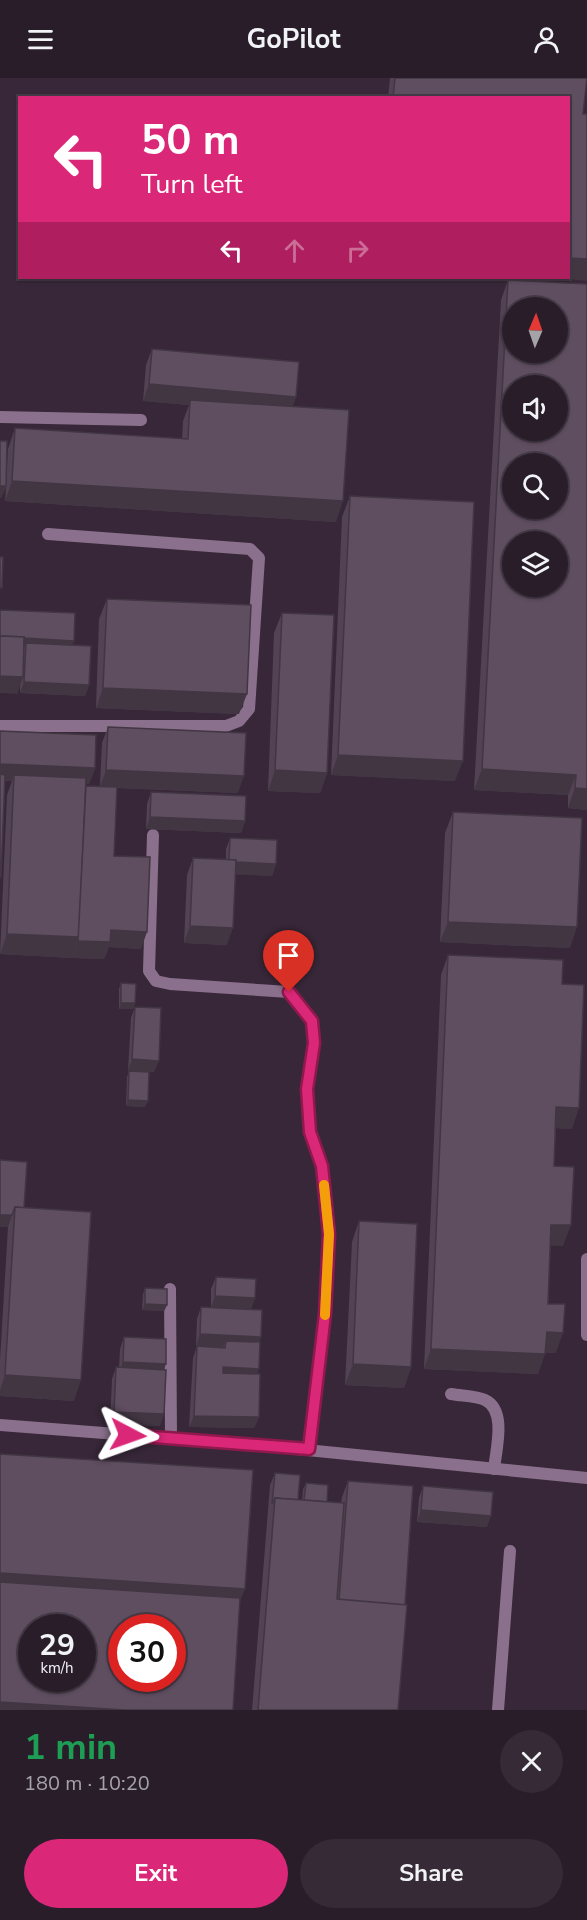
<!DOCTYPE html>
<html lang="en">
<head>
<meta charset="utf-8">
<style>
	body { margin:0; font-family:"Nunito Sans",sans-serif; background:#352a36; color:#f1f3f6; height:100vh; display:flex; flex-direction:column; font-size:22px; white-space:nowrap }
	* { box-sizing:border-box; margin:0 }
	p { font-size:20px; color:#a5a2a8 }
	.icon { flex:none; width:33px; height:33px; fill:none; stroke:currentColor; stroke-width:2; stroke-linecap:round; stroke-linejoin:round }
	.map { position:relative; height:1632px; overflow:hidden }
	.drawer { display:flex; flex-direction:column; background:#291d2a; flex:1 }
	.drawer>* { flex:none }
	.banner { position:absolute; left:18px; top:18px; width:552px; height:183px; border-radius:0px; box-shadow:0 2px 4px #0004,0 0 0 2px #453b47; background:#db2777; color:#fff; overflow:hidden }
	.needle { width:39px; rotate:2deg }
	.controls { position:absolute; left:502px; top:219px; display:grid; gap:12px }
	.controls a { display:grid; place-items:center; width:66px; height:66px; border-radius:50%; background:#291d2a; box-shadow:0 2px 4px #0004,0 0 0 2px #453b47; font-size:30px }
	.speed { position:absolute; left:18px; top:1536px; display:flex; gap:12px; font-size:30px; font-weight:700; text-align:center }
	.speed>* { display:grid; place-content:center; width:78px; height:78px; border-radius:50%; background:#291d2a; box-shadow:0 2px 4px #0004,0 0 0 2px #453b47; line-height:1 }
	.speed small { font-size:15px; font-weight:400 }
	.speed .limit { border:9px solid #d22; background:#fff; color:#111 }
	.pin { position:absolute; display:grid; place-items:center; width:51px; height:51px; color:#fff; margin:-62px -26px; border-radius:50% 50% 50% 0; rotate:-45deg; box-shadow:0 0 6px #0007 }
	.pin .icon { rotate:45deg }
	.me { position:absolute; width:66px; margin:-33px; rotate:94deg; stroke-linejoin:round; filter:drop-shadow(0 0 4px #0008) }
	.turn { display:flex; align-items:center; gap:21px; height:126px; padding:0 24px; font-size:27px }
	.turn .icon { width:78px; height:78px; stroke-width:2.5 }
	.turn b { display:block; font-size:42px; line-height:51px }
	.lanes { display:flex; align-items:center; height:57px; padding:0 24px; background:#0003; justify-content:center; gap:30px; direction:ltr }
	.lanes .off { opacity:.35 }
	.round { display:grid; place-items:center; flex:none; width:63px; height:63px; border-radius:32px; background:#352a36 }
	.summary { display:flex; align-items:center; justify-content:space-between; height:102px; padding:0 24px }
	h1 { font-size:36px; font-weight:700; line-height:45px; color:#1e9e55 }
	.button { display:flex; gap:12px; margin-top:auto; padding:12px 24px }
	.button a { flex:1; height:69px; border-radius:36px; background:#db2777; color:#fff; font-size:24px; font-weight:700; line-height:69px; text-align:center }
	.button a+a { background:#352a36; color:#f1f3f6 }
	header { display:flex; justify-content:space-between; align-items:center; height:78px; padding:0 24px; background:#291d2a; font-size:27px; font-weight:700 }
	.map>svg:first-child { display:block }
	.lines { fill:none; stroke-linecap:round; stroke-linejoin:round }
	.service { stroke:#8a708c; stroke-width:12 }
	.minor { stroke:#8a708c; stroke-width:12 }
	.wall { fill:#524253 }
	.shaded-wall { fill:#423643 }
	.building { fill:#5f4d60; stroke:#423643; stroke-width:1.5; fill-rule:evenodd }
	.route-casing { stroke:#8e194d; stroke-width:15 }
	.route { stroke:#db2777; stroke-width:10 }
	.slow { stroke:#f59e0b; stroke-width:10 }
</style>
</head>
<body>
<header><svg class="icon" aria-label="menu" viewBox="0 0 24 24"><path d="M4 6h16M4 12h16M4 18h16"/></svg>GoPilot<svg class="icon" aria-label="person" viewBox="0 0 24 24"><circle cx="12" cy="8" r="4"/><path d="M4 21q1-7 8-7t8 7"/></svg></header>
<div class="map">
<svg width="587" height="1632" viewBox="0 0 587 1632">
	<rect width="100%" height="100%" fill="#372738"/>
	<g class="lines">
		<g class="service">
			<path d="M0 339 141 342"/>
			<path d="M0 648H226L239 643 249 631 259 480 250 471 48 456"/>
			<path d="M153 757 149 893 156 903 170 906 289 914 312 943 314 965 307 1011 310 1054 322 1088 329 1156 325 1236 309 1371"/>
			<path d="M451 1316C462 1318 476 1318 485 1322 507 1332 496 1372 494 1391"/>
			<path d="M498 1632 510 1473"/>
		</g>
		<g class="minor">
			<path d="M587 1181V1257"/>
			<path d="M170 1211 171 1360"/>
			<path d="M0 1347 246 1366 587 1400"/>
		</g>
	</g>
	<g class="wall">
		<path d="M390 0H587L568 20H388Z"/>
		<path d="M508 202 587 206V732L568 730V717L474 712 501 222Z"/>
		<path d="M152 271 296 319 292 329 336 444 5 423 6 409 1 420H0V363L6 405 8 371 15 350 182 361 183 343 189 327 143 323 146 287Z"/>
		<path d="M350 418 455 703 331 697 342 439Z"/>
		<path d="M107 521 239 636 96 630 99 541Z"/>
		<path d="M0 532 74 563 72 567 89 607 85 618 20 615V605L17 616Z"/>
		<path d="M282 535 327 695 320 715 268 713 274 555Z"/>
		<path d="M108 649 238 715 117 710 114 778 141 871 109 869 104 881 72 880 73 877 72 880 0 876 7 717 12 703H5L1 798 0 801V653L95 690 89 706H86V708H100L102 665Z"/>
		<path d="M151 714 245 743 241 755 146 751 147 726Z"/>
		<path d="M453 734 570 870 440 864 445 755Z"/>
		<path d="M230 760 276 786 272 798 236 796 227 867 184 865 187 797 193 780 226 782V771Z"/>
		<path d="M448 877 562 906 572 1051 556 1050 554 1088 563 1168 550 1167 548 1226 556 1275H545L538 1296 424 1291 441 897Z"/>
		<path d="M121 905 135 925 133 931H119V911Z"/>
		<path d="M135 929 154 994H149L145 1029 126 1028 127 999 129 993H128L131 940Z"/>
		<path d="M0 1082 24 1130 74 1323 0 1318V1282L8 1149H0Z"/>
		<path d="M359 1143 411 1289 404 1310 345 1307 352 1164Z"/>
		<path d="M216 1199 255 1220 251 1231 261 1259 259 1264 257 1296 259 1339 254 1350 189 1349 193 1280 197 1268 223 1269 196 1268 197 1241 201 1229 211 1230V1211Z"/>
		<path d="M145 1210 167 1227 164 1233 142 1232 143 1216Z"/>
		<path d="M124 1259 166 1286 164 1291 160 1348 110 1346 112 1301 116 1289 119 1290 120 1271Z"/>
		<path d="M275 1395 298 1422H302L303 1411 306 1405 327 1424 341 1425 342 1419 348 1403 404 1527 398 1632H252L270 1407Z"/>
		<path d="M423 1408 487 1449 417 1444 419 1420Z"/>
	</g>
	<g class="shaded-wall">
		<path d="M568 180 587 181V203L557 200H568Z"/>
		<path d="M149 306 296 319 290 336 190 322 189 327 143 323Z"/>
		<path d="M12 403 343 423 336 444 5 423Z"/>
		<path d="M0 408H6L1 420H0Z"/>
		<path d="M0 559 74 563 70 574 26 565 23 572Z"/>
		<path d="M0 598 23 599 17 616 0 615Z"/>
		<path d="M24 604 89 607 85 618 20 615Z"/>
		<path d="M103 610 247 616 239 636 96 630Z"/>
		<path d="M338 677 463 683 455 703 331 697Z"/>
		<path d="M0 686 95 690 89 706 14 703V697L12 703 0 702Z"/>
		<path d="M482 691 576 697 568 717 474 712Z"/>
		<path d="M106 692 244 698 238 715 100 709Z"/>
		<path d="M275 692 327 695 320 715 268 713Z"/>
		<path d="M575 710 587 711V732L568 730Z"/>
		<path d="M150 739 245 743 241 755 146 751Z"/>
		<path d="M229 784 276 786 272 798 225 796Z"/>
		<path d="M448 844 577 849 570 870 440 864Z"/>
		<path d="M190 848 233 850 227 867 184 865Z"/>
		<path d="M111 852 147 854 141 871 109 869 104 881 72 880 78 863Z"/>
		<path d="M7 856 79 859 72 880 0 876Z"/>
		<path d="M121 925H135L133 931H119Z"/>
		<path d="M132 981 159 983 154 994 128 993Z"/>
		<path d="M128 1022 148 1023 145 1029 126 1028Z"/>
		<path d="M556 1029 579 1030 572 1051 549 1050Z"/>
		<path d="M0 1137H12L8 1149H0Z"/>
		<path d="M551 1147H571L563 1168 544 1167Z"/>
		<path d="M215 1218 255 1220 251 1232 211 1230Z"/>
		<path d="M145 1226 167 1227 164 1233 142 1232Z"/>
		<path d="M547 1254 563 1255 556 1275H539Z"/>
		<path d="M200 1256 261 1259 257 1270 226 1263 223 1269 196 1268Z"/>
		<path d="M431 1271 545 1276 538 1296 424 1291Z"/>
		<path d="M123 1284 166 1286 161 1298 118 1296Z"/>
		<path d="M353 1286 411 1289 404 1310 345 1307Z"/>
		<path d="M223 1289 259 1291 255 1303 219 1301Z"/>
		<path d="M5 1297 81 1302 74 1323 0 1318V1312Z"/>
		<path d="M114 1334 164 1336 160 1348 110 1346Z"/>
		<path d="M194 1338 259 1339 254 1350 189 1349Z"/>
		<path d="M421 1432 491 1438 487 1449 417 1444Z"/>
		<path d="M0 1495 245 1511 237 1531 0 1516Z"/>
		<path d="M0 1624 124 1632H0Z"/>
	</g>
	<g class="building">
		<path d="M395 0H587L583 36H587V181L568 180V20H393Z"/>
		<path d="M508 202 587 206V711L575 710 576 697 482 691ZM513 230H558V274H513ZM513 308H558V352H513ZM513 386H558V430H513ZM513 464H558V508H513Z"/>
		<path d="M152 271 299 284 296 319 149 306Z"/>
		<path d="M190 322 349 332 343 423 12 403 15 350 188 361Z"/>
		<path d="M0 363H7L6 408H0Z"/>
		<path d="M350 418 474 424 463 683 338 677Z"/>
		<path d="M0 479H3L2 510H0Z"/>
		<path d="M107 521 251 527 247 616 103 610Z"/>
		<path d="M0 532 75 535 74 563 24 560V559L0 558Z"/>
		<path d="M282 535 334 537 327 695 275 692Z"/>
		<path d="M0 558 24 559 23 599 0 598Z"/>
		<path d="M26 565 91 568 89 607 24 604Z"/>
		<path d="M108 649 246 655 244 698 106 692Z"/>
		<path d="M0 653 96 657 95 690 0 686Z"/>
		<path d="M0 696 5 697 1 798H0Z"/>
		<path d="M14 697 86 700 79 859 7 856Z"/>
		<path d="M86 708 117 709 114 778 150 779 147 854 111 852 110 864 78 863Z"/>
		<path d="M151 714 246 718 245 743 150 739Z"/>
		<path d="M453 734 582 740 577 849 448 844Z"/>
		<path d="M230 760 277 762 276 786 236 784V782H229Z"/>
		<path d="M193 780 236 782 233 850 190 848Z"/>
		<path d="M448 877 563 882 562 906 584 907 579 1030 556 1029 554 1088 574 1089 571 1147H551L548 1226H565L563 1255 547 1254 545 1276 431 1271Z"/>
		<path d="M121 905 136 906 135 925H121Z"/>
		<path d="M135 929 161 930 159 983 132 981Z"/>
		<path d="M129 993 149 994 148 1023 128 1022Z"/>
		<path d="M0 1082 27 1084 24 1130 15 1129 12 1137H0Z"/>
		<path d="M15 1129 91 1134 81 1302 5 1297Z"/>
		<path d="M359 1143 417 1146 411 1289 353 1286Z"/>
		<path d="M216 1199 256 1201 255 1220 215 1218Z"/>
		<path d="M145 1210 167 1211V1227L145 1226Z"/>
		<path d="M201 1229 262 1232 261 1259 200 1256Z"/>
		<path d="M124 1259 166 1261V1286L123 1284Z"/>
		<path d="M226 1263 260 1264 259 1291 223 1289V1295L260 1296 259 1339 194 1338 197 1268 225 1270Z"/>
		<path d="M116 1289 166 1292 164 1336 114 1334Z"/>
		<path d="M0 1376 253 1392 245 1511 0 1495Z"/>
		<path d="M275 1395 300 1397 298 1422 275 1420 272 1426Z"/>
		<path d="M348 1403 413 1408 405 1527 339 1522Z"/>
		<path d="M306 1405 328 1407 327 1424 304 1422Z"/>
		<path d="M423 1408 493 1414 491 1438 421 1432Z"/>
		<path d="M275 1420 344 1425 337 1521 407 1527 398 1632H258Z"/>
		<path d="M0 1504 240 1520 233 1632H124L0 1624ZM32 1550H82V1600H32ZM122 1550H172V1600H122Z"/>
	</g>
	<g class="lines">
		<defs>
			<path id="route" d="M128 1357 309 1371 325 1236 329 1156 322 1088 310 1054 307 1011 314 965 312 943 289 914"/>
		</defs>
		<use href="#route" class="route-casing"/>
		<use href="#route" class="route"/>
		<path class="slow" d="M324 1107 329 1156 325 1237"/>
	</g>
</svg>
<div class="controls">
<a><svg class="needle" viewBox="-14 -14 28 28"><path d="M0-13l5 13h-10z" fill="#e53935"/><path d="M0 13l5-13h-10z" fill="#a5a2a8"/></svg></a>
<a><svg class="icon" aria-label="sound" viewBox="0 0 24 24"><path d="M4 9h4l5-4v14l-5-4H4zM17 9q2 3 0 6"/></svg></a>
<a><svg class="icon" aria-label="search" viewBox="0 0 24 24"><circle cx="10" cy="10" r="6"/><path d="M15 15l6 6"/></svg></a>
<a><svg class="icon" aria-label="layers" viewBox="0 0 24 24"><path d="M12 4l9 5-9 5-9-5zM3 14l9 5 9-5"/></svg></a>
</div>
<div class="speed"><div>29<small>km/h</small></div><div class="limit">30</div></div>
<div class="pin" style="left:289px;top:914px;background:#d93025"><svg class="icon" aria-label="arrive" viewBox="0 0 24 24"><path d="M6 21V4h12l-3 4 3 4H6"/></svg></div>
<svg class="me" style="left:128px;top:1357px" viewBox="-20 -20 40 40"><path d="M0-17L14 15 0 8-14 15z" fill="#db2777" stroke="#fff" stroke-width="4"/></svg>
<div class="banner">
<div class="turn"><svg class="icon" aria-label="left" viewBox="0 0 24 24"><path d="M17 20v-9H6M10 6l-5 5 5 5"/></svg><div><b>50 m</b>Turn left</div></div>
<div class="lanes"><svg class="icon" aria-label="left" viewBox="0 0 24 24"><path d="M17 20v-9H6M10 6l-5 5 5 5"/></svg><svg class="icon off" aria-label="ahead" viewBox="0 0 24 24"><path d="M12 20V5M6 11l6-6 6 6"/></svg><svg class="icon off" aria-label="right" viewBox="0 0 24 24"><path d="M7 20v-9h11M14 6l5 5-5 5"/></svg></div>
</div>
</div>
<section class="drawer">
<div class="summary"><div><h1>1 min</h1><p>180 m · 10:20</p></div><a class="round"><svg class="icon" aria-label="close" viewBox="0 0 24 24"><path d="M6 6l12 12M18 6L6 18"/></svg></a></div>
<div class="button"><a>Exit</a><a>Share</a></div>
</section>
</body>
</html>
